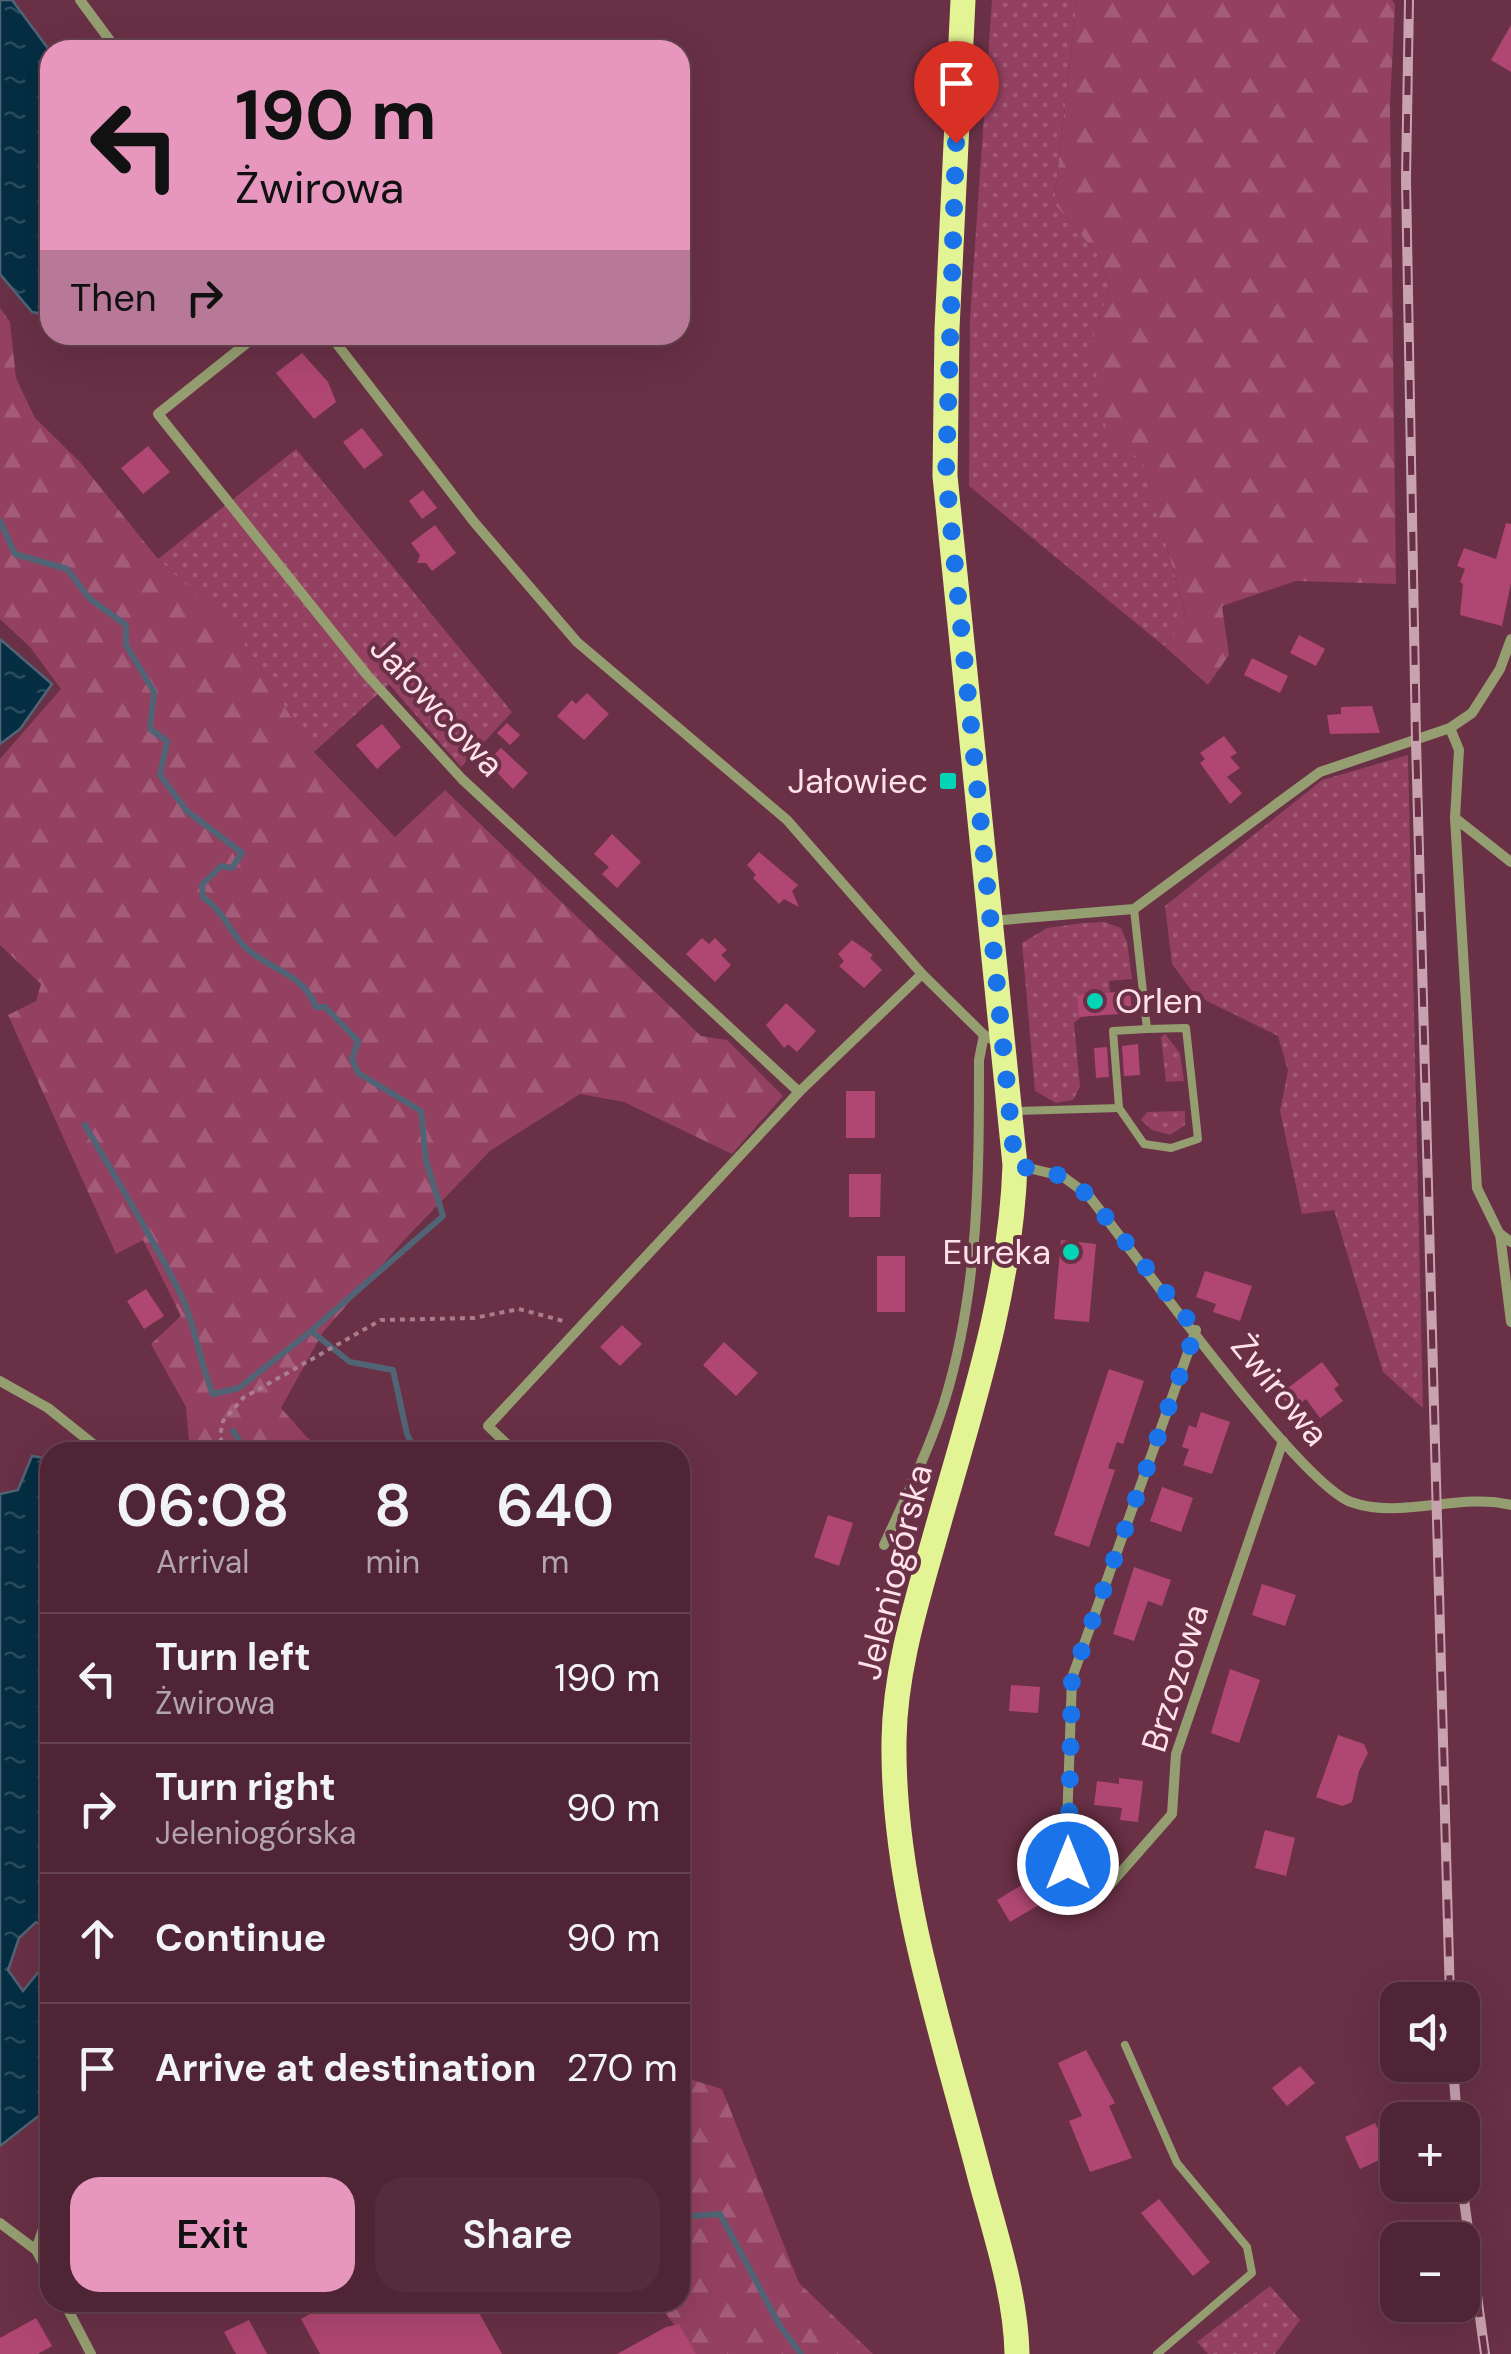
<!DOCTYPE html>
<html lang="en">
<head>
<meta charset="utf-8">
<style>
	body { margin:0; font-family:"DM Sans",sans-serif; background:#552c3c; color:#f1f3f6; height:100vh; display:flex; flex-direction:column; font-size:38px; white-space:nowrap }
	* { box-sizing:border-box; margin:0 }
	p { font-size:32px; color:#b3a4ac }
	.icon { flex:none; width:55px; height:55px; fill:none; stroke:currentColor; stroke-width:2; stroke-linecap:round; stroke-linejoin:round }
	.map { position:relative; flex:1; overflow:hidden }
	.sheet { position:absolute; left:40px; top:1442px; width:650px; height:870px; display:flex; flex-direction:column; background:#4f2434; border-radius:30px; box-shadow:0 10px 40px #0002,0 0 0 2px #66414f }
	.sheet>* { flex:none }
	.banner { position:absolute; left:40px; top:40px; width:650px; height:305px; border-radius:30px; box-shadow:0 10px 40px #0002,0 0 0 2px #66414f; background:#e797bd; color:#111; overflow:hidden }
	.fabs { position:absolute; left:1380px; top:1982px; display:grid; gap:20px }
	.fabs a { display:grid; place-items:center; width:100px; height:100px; border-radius:20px; background:#4f2434; box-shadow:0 10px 40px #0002,0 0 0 2px #66414f; font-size:50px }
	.pin { position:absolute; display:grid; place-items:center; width:85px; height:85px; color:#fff; margin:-102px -42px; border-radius:50% 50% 50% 0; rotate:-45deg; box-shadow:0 0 10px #0007 }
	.pin .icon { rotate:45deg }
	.me { position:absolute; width:110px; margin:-55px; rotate:0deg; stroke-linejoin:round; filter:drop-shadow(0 0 8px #0008) }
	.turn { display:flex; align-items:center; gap:35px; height:210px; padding:0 30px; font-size:45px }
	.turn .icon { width:130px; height:130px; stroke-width:2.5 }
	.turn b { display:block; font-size:70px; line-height:85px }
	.then { display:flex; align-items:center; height:95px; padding:0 30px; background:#0003; gap:20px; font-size:38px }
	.eta { display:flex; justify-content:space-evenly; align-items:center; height:170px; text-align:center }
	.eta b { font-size:60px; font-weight:600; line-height:70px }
	.primary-button { display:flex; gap:20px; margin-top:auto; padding:20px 30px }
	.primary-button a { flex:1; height:115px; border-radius:30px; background:#e797bd; color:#111; font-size:40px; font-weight:600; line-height:115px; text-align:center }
	.primary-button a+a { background:#552c3c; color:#f1f3f6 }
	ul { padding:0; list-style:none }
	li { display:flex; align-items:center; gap:30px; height:130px; padding:0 30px; border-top:2px solid #66414f }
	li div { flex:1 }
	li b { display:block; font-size:38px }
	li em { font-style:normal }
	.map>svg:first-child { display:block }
	.grass { fill:url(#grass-dots) }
	.forest { fill:url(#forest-firs) }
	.water { fill:url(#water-ripples); stroke:#506475; stroke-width:2.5 }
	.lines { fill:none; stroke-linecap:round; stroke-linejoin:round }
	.stream { stroke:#506475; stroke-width:6 }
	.building { fill:#b04772 }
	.path { stroke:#aa7d8d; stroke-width:4; stroke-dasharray:5 5; stroke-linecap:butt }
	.service { stroke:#959e70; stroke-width:8 }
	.minor { stroke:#959e70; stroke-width:10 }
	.primary { stroke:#e3f494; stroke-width:25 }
	.rail-casing { stroke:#c9a2b0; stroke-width:10 }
	.rail { stroke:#693046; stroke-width:6; stroke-dasharray:19; stroke-linecap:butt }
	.route { stroke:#1a73e8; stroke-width:18; stroke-dasharray:0 32.4 }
	.poi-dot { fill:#02d5b6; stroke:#693046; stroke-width:4 }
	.labels { text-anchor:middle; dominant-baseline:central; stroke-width:8; stroke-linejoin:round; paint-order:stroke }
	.street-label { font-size:35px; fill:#fee1ea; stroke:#693046 }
	.poi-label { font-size:35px; fill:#fee1ea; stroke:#693046; text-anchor:end }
</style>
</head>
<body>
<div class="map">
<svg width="1511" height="2354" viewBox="0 0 1511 2354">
	<defs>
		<pattern id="grass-dots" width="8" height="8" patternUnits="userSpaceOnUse" patternTransform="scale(2.5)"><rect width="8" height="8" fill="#944061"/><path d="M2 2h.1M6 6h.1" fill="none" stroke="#a45b78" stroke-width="1.8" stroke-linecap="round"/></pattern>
		<pattern id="forest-firs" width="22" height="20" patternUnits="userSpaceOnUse" patternTransform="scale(2.5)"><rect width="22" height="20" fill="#944061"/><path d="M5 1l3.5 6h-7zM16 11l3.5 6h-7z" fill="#a45b78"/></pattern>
		<pattern id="water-ripples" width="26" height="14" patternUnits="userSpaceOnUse" patternTransform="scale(2.5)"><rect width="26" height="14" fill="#052e43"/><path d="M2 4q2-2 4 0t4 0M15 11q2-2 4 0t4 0" fill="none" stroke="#2a4c5e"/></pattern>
	</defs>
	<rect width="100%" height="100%" fill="#693046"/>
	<g class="grass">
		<path d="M992 0H1077L1054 203 1097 254 1110 287 1091 345 1142 458 1187 620 1164 646 969 486 970 318Z"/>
		<path d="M296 449 512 712 461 767 389 684 314 752 235 630 158 559Z"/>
		<path d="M1408 755 1423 1408 1383 1372 1334 1210 1302 1214 1280 1111 1288 1071 1278 1036 1195 995 1172 964 1165 906 1322 780Z"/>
		<path d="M1083 923 1104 922 1121 928 1127 942 1132 979 1109 981 1110 993 1074 1023 1080 1087 1073 1100 1056 1103 1035 1091 1022 943 1047 928Z"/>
		<path d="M1165 1034 1180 1053 1184 1081 1166 1082 1161 1037Z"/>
		<path d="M1185 1111V1125L1170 1135 1152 1130 1141 1120 1147 1112Z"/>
		<path d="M1270 2286 1300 2320 1275 2354H1208L1197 2342Z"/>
	</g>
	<g class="forest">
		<path d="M1077 0H1392L1395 5 1390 106 1396 584 1296 581 1222 606 1229 655 1208 685 1164 646 1187 619 1142 459 1109 444 1091 345 1110 287 1097 254 1054 203Z"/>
		<path d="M0 308 10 322 16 378 35 418 80 462 158 559 235 630 314 752 395 837 445 790 701 1036 727 1040 783 1096 732 1154 624 1102 580 1094 490 1151 406 1238 323 1332 281 1408 320 1452H190L186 1407 151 1344 181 1316 143 1240 116 1254 8 1015 36 1001 41 984 0 945V759L61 689 30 647 0 619Z"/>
		<path d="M680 2076 722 2089 799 2283 873 2354H696L658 2303 680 2302Z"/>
	</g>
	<g class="water">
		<path d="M0 0H12L50 51V315L32 312 0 274Z"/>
		<path d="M0 639 52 684 20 729 0 744Z"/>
		<path d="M32 1456 50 1459V1931L36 1922 19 1938 8 1970 23 1991 45 1964 50 1948V2107L0 2146V1494L18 1490Z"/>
	</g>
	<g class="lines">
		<g class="stream">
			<path d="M0 521 15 554 67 569 90 599 126 625V645L154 692 150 729 167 741 160 775 187 811 242 853 232 868 221 866 202 885 203 897C225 913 227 928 244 946 268 970 303 972 316 1007H325L358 1041 352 1059 358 1073 421 1111 426 1161 443 1216 311 1331 350 1362 393 1370 407 1434 416 1452"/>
			<path d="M85 1125C117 1181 152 1236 180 1293 197 1328 198 1359 213 1394L239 1388 311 1331"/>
			<path d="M233 1431 246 1452"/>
			<path d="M680 2217 720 2214 780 2326 801 2354"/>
		</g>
	</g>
	<g class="building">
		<path d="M1511 25V72L1491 60Z"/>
		<path d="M302 353 328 382 336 402 314 419 276 373Z"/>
		<path d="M362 428 383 455 364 469 343 442Z"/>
		<path d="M148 446 170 472 143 494 121 468Z"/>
		<path d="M423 490 437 508 422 519 409 501Z"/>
		<path d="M1506 523 1511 524V583L1502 626 1460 615 1463 584 1460 582 1465 569 1457 566 1464 548 1496 559Z"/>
		<path d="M435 525 456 553 432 571 426 563H417L420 555 411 543Z"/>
		<path d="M1299 635 1325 649 1316 666 1290 653Z"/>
		<path d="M1252 658 1288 676 1280 693 1244 675Z"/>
		<path d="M587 693 609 714 584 740 557 716 572 700 576 704Z"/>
		<path d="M1372 706 1380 733 1330 734 1327 715 1341 714V707Z"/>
		<path d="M507 723 520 735 510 745 497 733Z"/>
		<path d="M382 724 401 747 377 769 356 745Z"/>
		<path d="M1224 736 1237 753 1230 757 1240 768 1227 777 1242 793 1230 804 1200 763 1205 759 1200 753Z"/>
		<path d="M501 748 528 773 513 789 487 762Z"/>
		<path d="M612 834 641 862 617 888 602 874 609 867 594 854Z"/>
		<path d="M759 852 798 885 792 891 799 907 784 899 779 904 753 878 756 875 747 865Z"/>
		<path d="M702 938 709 944 715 938 727 950 721 955 731 965 715 982 686 954Z"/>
		<path d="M852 940 873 955 870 958 882 970 864 988 839 966 844 961 838 954Z"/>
		<path d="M1130 991 1132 1013 1079 1017 1077 995Z"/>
		<path d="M786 1003 816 1031 797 1052 788 1044 784 1048 766 1025Z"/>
		<path d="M1138 1044 1140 1075 1124 1076 1122 1046Z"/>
		<path d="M1107 1047 1109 1077 1096 1078 1094 1048Z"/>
		<rect x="846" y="1091" width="29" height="47"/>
		<path d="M849 1174H881L880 1217H849Z"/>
		<path d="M1061 1240 1096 1244 1089 1322 1054 1319Z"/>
		<rect x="877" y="1256" width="28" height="56"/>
		<path d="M1205 1271 1252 1286 1240 1321 1213 1312 1216 1304 1196 1297Z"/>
		<path d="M146 1289 164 1316 144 1329 127 1301Z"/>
		<path d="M622 1325 642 1344 620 1366 600 1347Z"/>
		<path d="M724 1342 758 1373 736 1396 703 1365Z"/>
		<path d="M1322 1362 1339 1385 1334 1389 1343 1401 1320 1418 1306 1399 1292 1410 1280 1394Z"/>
		<path d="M1109 1369 1144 1381 1123 1444 1117 1442 1108 1468 1115 1470 1089 1547 1054 1535Z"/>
		<path d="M1201 1412 1230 1422 1212 1474 1183 1465 1189 1449 1182 1447 1189 1425 1196 1428Z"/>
		<path d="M1162 1487 1193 1498 1181 1532 1150 1521Z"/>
		<path d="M828 1515 853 1523 839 1566 814 1557Z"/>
		<path d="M1134 1567 1171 1580 1162 1606 1148 1601 1134 1641 1113 1634Z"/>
		<path d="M1262 1584 1296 1595 1285 1626 1252 1615Z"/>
		<path d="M1230 1669 1260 1680 1239 1743 1211 1733Z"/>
		<path d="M1011 1685 1040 1687 1038 1713 1009 1711Z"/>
		<path d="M1338 1735 1364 1744 1368 1753 1359 1771 1352 1802 1342 1806 1316 1797Z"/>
		<path d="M1119 1778 1143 1781 1138 1822 1120 1820 1122 1808 1094 1805 1097 1781 1119 1784Z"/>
		<path d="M1265 1830 1295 1838 1286 1876 1255 1868Z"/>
		<path d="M1030 1880 1044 1902 1010 1922 997 1900Z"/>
		<path d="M1086 2050 1115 2103 1109 2106 1132 2158 1090 2172 1069 2121 1082 2116 1058 2063Z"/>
		<path d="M1300 2066 1315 2083 1287 2106 1272 2088Z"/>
		<path d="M1375 2123 1390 2155 1360 2169 1345 2137Z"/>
		<path d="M1159 2199 1210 2262 1193 2276 1141 2213Z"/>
		<path d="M331 2302H473L502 2354H320L301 2319Z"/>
		<path d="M36 2318 52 2346 38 2354H0V2338Z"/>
		<path d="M249 2320 267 2354H236L224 2332Z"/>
		<path d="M679 2324 696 2354H617L666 2327Z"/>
	</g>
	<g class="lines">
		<path class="path" d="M225 1452 220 1436 223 1421 243 1398 381 1320 474 1318 519 1309 567 1322"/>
		<g class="service">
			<path d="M1119 1108 1144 1144 1171 1148 1198 1139 1186 1028 1147 1029"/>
			<path d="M1014 1111 1119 1108 1113 1031 1147 1029 1134 909"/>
			<path d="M1125 2045 1177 2163 1247 2247 1252 2273 1157 2354"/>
		</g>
		<g class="minor">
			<path d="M80 0 117 50"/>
			<path d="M257 335 158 414 367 675 462 779 799 1092 922 974"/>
			<path d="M330 335 474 522 577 642 787 820 922 974 984 1035 1001 1044"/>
			<path d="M1450 728 1459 750 1455 818 1511 862"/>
			<path d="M1455 818 1477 1188 1499 1233 1511 1242"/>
			<path d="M990 921 1134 909 1320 772 1450 728 1472 713 1500 669 1511 639"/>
			<path d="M1016 1165 1062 1176 1088 1195C1134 1252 1298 1482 1351 1502 1401 1520 1460 1492 1511 1505"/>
			<path d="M1500 1234 1511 1322"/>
			<path d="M1196 1330 1072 1678 1066 1855 1070 1877 1082 1892 1095 1894 1107 1888 1172 1814 1176 1754 1283 1441"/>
			<path d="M0 1381 48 1408 103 1452"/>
			<path d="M515 1452 488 1426 799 1092"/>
			<path d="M884 1545C905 1499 928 1452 944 1403 979 1291 979 1176 979 1060L984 1035"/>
			<path d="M0 2223 36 2250 50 2276"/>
			<path d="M36 2250 50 2208"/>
			<path d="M64 2302 91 2354"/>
		</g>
		<path class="primary" d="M963 0 947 329 945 476 1015 1165C1011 1290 970 1413 936 1533 917 1601 895 1669 894 1740 892 1887 943 2035 980 2177 995 2233 1016 2295 1017 2354"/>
		<defs>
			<g id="rail">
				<path d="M1409 0 1406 179 1416 741 1450 2000"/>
				<path d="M1453 2065 1457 2120"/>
				<path d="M1462 2185 1485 2354"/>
			</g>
		</defs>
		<use href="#rail" class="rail-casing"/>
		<use href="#rail" class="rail"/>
	</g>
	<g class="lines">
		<path class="route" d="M956 143 946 476 1015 1165 1062 1176 1088 1195 1196 1330 1072 1678 1068 1864"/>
	</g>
	<g class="poi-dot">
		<rect x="938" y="771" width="20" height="20" rx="5"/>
		<circle cx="1095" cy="1001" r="10"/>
		<circle cx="1071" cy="1252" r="10"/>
	</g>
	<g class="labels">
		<g class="street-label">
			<text transform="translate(437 706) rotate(47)">Jałowcowa</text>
			<text transform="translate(1280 1390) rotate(51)">Żwirowa</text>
			<text transform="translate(894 1572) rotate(-76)">Jeleniogórska</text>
			<text transform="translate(1175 1678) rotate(-73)">Brzozowa</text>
		</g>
		<g class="poi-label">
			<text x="928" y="781">Jałowiec</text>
			<text x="1115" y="1001" text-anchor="start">Orlen</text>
			<text x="1051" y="1252">Eureka</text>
		</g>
	</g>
</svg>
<div class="fabs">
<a><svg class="icon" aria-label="sound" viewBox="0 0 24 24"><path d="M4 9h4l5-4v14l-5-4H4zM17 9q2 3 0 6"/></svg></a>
<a>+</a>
<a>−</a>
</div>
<div class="pin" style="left:956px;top:143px;background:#d93025"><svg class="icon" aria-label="arrive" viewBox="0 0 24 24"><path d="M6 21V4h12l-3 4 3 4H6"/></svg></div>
<svg class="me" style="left:1068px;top:1864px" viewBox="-20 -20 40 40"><circle r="17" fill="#1a73e8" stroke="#fff" stroke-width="3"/><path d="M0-11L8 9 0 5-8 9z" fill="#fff"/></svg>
<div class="banner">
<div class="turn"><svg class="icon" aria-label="left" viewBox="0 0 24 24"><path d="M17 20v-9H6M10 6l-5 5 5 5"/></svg><div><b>190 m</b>Żwirowa</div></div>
<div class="then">Then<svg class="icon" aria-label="right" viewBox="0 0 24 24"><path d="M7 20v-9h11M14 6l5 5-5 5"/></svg></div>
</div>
<section class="sheet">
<div class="eta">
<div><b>06:08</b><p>Arrival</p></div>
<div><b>8</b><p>min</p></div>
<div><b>640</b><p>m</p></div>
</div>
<ul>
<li><svg class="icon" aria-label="left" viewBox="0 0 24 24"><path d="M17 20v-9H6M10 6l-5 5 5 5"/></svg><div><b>Turn left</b><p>Żwirowa</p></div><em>190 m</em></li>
<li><svg class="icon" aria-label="right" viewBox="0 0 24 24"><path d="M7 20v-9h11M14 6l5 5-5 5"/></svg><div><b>Turn right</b><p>Jeleniogórska</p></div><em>90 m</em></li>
<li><svg class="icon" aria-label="ahead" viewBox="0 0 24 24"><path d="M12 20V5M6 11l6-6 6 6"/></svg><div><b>Continue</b></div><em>90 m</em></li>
<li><svg class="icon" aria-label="arrive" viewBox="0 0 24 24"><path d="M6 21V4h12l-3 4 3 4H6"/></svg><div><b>Arrive at destination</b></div><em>270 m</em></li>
</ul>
<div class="primary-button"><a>Exit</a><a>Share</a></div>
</section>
</div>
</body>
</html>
